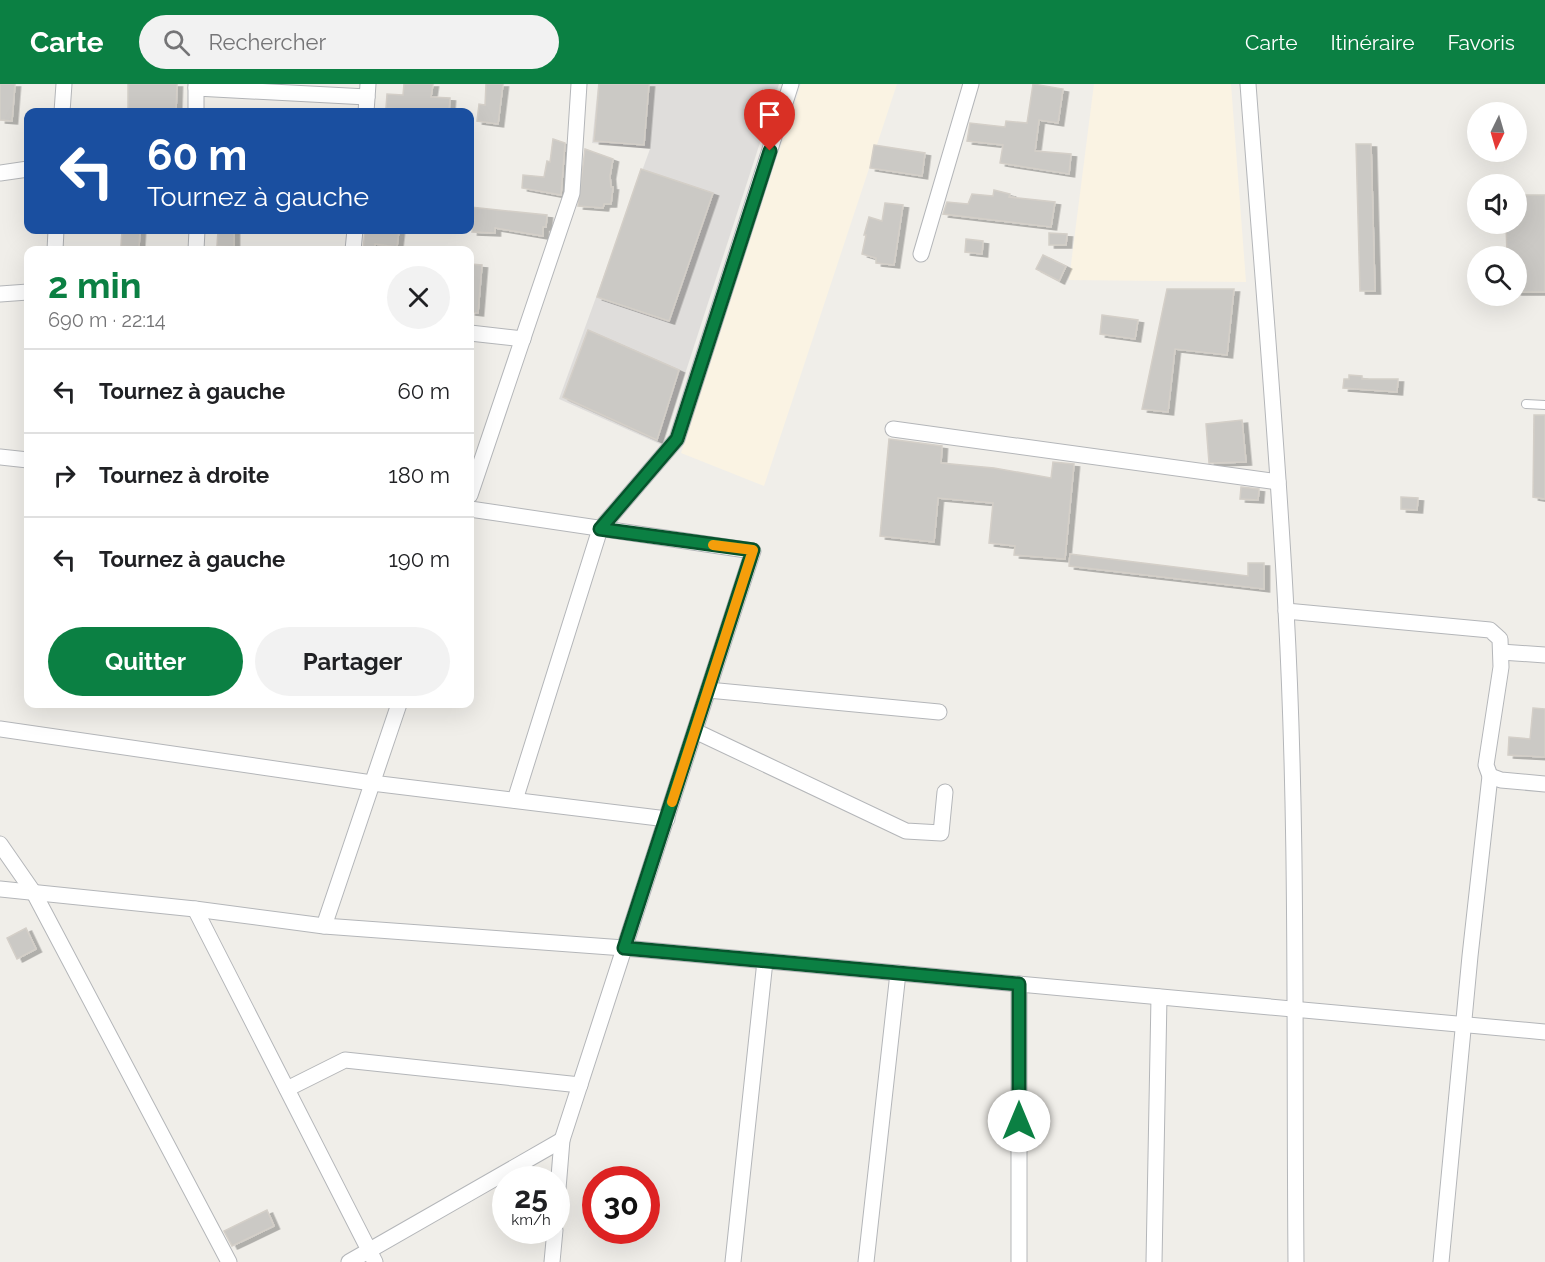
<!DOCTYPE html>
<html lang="fr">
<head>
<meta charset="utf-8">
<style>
	body { margin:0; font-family:Raleway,sans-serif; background:#f2f2f2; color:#202124; height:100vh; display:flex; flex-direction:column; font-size:22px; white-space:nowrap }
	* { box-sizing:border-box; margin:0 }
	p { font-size:20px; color:#757577 }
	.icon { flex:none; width:33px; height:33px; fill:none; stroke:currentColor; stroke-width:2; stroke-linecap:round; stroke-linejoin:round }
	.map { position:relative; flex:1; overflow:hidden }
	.sheet { position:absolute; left:24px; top:162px; width:450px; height:462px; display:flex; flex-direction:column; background:#fff; border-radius:12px; box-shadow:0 6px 24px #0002 }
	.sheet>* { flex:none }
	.hud { position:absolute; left:24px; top:24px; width:450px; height:126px; border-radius:12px; box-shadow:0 6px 24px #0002; background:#1a4fa0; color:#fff; overflow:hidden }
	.needle { width:39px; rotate:185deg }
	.fabs { position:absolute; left:1467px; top:18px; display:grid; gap:12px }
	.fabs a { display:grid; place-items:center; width:60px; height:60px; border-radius:50%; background:#fff; box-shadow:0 6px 24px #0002; font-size:30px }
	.speed { position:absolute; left:492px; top:1082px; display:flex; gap:12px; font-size:30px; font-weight:700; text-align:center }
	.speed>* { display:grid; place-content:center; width:78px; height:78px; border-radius:50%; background:#fff; box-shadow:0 6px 24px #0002; line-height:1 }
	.speed small { font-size:15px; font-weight:400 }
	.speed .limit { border:9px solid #d22; background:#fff; color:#111 }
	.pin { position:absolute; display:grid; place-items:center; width:51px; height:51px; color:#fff; margin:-62px -26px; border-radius:50% 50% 50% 0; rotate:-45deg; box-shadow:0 0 6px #0007 }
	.pin .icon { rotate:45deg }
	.me { position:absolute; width:66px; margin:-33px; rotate:0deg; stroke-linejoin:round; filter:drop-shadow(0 0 4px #0008) }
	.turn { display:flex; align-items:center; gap:21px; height:126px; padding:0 24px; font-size:27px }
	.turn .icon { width:78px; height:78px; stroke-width:2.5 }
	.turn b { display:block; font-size:42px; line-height:51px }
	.round { display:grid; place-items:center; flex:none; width:63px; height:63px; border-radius:32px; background:#f2f2f2 }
	.summary { display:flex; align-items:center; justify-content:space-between; height:102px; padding:0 24px }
	h1 { font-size:36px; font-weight:700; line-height:45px; color:#0b8043 }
	.primary-button { display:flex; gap:12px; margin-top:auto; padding:12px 24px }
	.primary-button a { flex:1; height:69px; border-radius:36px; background:#0b8043; color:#fff; font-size:24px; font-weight:700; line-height:69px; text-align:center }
	.primary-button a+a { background:#f2f2f2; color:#202124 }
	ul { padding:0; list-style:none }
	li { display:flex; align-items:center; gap:18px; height:84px; padding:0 24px; border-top:2px solid #e0e0e0 }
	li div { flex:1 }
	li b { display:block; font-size:22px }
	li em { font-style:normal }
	header { display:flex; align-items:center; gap:36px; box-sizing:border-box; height:84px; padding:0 30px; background:#0b8043; color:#fff }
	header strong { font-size:28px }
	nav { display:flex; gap:33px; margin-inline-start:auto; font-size:21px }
	.search { width:420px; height:54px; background:#f2f2f2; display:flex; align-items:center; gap:15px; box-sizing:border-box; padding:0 21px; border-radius:33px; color:#757577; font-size:22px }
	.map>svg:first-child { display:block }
	.commercial { fill:#faf3e3 }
	.industrial { fill:#dfdddb }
	.building { fill:#cbc9c5; stroke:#d4cfc8; stroke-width:1.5; filter:url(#shadow) }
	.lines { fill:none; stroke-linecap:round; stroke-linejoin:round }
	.service-casing { stroke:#b4b6b9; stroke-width:10 }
	.minor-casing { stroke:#b4b6b9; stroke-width:17 }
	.service { stroke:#fff; stroke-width:8 }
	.minor { stroke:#fff; stroke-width:15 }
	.route-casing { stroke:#07532c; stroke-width:15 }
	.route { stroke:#0b8043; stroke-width:10 }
	.slow { stroke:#f59e0b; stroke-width:10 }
</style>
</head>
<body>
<header>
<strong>Carte</strong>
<div class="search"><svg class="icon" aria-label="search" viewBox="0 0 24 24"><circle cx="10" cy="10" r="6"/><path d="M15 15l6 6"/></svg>Rechercher</div>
<nav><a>Carte</a><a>Itinéraire</a><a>Favoris</a></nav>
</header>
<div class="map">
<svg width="1545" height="1178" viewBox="0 0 1545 1178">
	<defs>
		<filter id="shadow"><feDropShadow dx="5.5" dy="3" stdDeviation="0" flood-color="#0004"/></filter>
	</defs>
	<rect width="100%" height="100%" fill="#f0eee9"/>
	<g class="commercial">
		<path d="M801 0H897L764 402 681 369Z"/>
		<path d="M1094 0H1231L1246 198 1069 196Z"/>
	</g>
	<path class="industrial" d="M598 0H779L662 361 559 315 650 65 592 59Z"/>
	<g class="building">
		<path d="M0 0H15L12 37 0 36Z"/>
		<path d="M128 0H177L176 28H128Z"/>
		<path d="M404 0H433L431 13 450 14 449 28 386 24 387 10 403 11Z"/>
		<path d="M486 0H503L498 40 477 37 479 20 485 21Z"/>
		<path d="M599 0H649L644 61 594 57Z"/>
		<path d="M1033 0 1063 5 1058 39 1039 36 1035 67 1071 70 1069 90 1000 79 1003 61 967 57 970 39 1005 43 1006 37 1027 39Z"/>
		<path d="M553 55 565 59 561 111 522 104 523 91 544 93 547 77 550 78Z"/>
		<path d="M1356 60H1371L1375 207H1360Z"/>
		<path d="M874 61 925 69 922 92 870 84Z"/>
		<path d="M585 65 613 75 610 92 611 103H613L611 120H604L603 124 578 122Z"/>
		<path d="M641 85 713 109 669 237 597 213Z"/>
		<path d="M994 106 1010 110 1009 113 1055 118 1051 143 943 130 947 118 968 120 972 110 993 112Z"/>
		<path d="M1516 111H1545V208H1516V172H1507L1506 140H1516Z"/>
		<path d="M885 119 903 121 894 181 876 179V174L862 170 866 151H864L869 133 882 137Z"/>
		<path d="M470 123 547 131 546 143H543V152L495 144V149L472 148 474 136 470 135Z"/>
		<path d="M122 146H140L139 163 121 162Z"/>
		<path d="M218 146H234V163L217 162Z"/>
		<path d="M365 146H399L397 163 375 160 374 166H363Z"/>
		<path d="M1049 149 1067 150 1066 161H1049Z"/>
		<path d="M966 155 983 157 982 170 965 168Z"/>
		<path d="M1043 171 1066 182 1059 197 1036 185Z"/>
		<path d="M470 180 482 181 478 229 470 228Z"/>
		<path d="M1167 205H1234L1227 271 1175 265 1168 328 1142 325Z"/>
		<path d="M1102 231 1138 236 1135 255 1100 250Z"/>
		<path d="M588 246 679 286 657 356 563 313Z"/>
		<path d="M1349 291 1362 292V295H1398L1397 308 1343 304 1344 295H1349Z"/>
		<path d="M1534 331H1545V415L1533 413Z"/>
		<path d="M1242 336 1246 378 1209 379 1206 340Z"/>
		<path d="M889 355 942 362 941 379 994 384 1051 394 1053 378 1074 380 1065 475 1014 471 1015 462 989 459 993 419 938 414 934 458 880 452Z"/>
		<path d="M1241 403 1259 405 1258 416 1240 415Z"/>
		<path d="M1401 413 1418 414 1417 426 1401 425Z"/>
		<path d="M1070 470 1248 492V479H1264V505L1069 482Z"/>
		<path d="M1533 624 1545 625V673L1508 671 1509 653 1530 655Z"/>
		<path d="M26 844 36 865 17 875 7 854Z"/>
		<path d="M267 1126 274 1142 232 1162 224 1147Z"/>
	</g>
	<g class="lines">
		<defs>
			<path id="service" d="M1526 320 1545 321"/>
			<g id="minor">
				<path d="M196 0V28"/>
				<path d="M1248 0C1261 175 1277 351 1286 526 1298 743 1294 961 1296 1178"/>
				<path d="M196 4 367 13"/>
				<path d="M62 28 64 0"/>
				<path d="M366 28 368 0"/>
				<path d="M0 89 28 85"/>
				<path d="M55 166 56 146"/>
				<path d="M196 166 197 146"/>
				<path d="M353 166 355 146"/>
				<path d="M921 170 971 0"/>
				<path d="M0 210 28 208"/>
				<path d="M470 249 523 255"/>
				<path d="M893 345 1278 398"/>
				<path d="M0 373 28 376"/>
				<path d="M470 411 572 109 579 0"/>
				<path d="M470 425 753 467 562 1056 556 1129"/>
				<path d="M1286 527 1490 546 1500 555 1501 583 1486 681 1490 692 1470 872 1441 1178"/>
				<path d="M1501 568 1545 571"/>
				<path d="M708 606 939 628"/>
				<path d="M0 645 372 699 667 735"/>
				<path d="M695 647 906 747 941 749 945 708"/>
				<path d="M1490 692 1501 696 1545 700"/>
				<path d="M515 716 600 445 677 355 791 0"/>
				<path d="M0 760 34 809 229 1178"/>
				<path d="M0 805 195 825 324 842 624 864 1545 948"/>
				<path d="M195 825 375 1178"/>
				<path d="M324 842 399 620"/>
				<path d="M1019 900V1178"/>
				<path d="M287 1005 345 976 580 1001"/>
				<path d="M349 1178 562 1056"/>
				<path d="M552 1178 555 1146"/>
				<path d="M733 1178 765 877"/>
				<path d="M866 1178 898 889"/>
				<path d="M1154 1178 1159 913"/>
			</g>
		</defs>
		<use href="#service" class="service-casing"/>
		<use href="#minor" class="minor-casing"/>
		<use href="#service" class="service"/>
		<use href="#minor" class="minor"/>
	</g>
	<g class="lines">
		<defs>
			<path id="route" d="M770 67 677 355 600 445 753 466 624 864 1019 900V1037"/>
		</defs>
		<use href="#route" class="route-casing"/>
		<use href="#route" class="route"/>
		<path class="slow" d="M672 718 753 466 713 461"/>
	</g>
</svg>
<div class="fabs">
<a><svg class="needle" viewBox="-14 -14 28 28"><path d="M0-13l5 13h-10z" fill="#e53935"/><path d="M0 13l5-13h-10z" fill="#757577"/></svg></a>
<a><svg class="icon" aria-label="sound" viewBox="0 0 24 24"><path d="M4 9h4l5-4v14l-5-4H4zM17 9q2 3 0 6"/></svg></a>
<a><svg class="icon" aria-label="search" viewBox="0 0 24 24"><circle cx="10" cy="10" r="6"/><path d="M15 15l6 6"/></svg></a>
</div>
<div class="speed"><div>25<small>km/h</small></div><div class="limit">30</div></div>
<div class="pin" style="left:770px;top:67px;background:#d93025"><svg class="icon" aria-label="arrive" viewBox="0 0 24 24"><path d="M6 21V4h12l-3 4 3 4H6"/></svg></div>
<svg class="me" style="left:1019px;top:1037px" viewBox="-20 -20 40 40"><circle r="19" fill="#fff"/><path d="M0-13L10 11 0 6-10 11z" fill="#0b8043"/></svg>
<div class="hud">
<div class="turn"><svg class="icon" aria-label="left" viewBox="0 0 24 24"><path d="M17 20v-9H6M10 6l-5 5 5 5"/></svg><div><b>60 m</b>Tournez à gauche</div></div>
</div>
<section class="sheet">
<div class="summary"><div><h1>2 min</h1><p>690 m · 22:14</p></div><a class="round"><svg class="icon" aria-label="close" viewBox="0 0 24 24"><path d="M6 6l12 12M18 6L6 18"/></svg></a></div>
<ul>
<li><svg class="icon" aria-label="left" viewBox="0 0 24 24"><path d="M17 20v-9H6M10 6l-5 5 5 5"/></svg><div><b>Tournez à gauche</b></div><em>60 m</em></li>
<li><svg class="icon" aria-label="right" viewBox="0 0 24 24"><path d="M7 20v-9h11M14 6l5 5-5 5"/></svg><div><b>Tournez à droite</b></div><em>180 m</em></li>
<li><svg class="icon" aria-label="left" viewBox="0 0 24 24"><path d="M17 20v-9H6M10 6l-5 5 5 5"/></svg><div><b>Tournez à gauche</b></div><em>190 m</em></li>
</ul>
<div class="primary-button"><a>Quitter</a><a>Partager</a></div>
</section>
</div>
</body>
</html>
